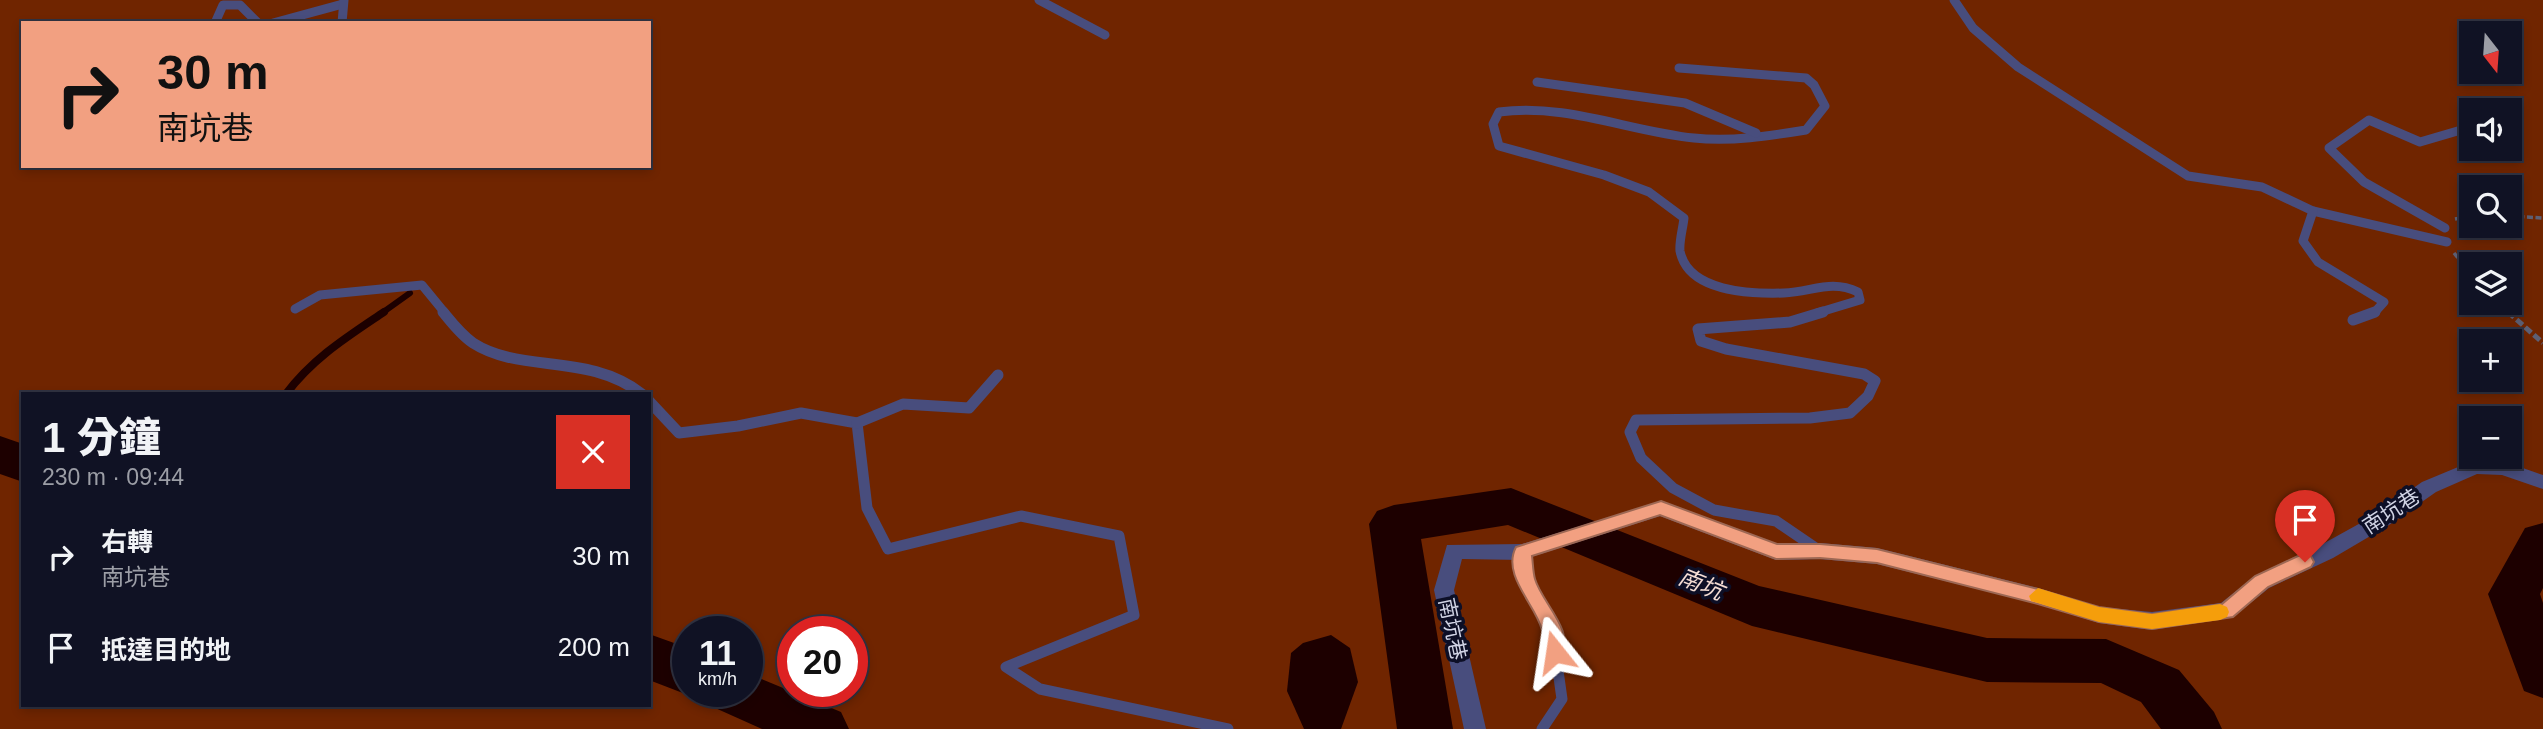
<!DOCTYPE html>
<html lang="zh-TW">
<head>
<meta charset="utf-8">
<style>
	body { margin:0; font-family:Arial,"Noto Sans TC",sans-serif; background:#191b2c; color:#f1f3f6; height:100vh; display:flex; flex-direction:column; font-size:26px; white-space:nowrap }
	* { box-sizing:border-box; margin:0 }
	p { font-size:23px; color:#9c9ea6 }
	.icon { flex:none; width:38px; height:38px; fill:none; stroke:currentColor; stroke-width:2; stroke-linecap:round; stroke-linejoin:round }
	.map { position:relative; flex:1; overflow:hidden }
	.details { position:absolute; left:21px; top:392px; width:630px; height:315px; display:flex; flex-direction:column; background:#101224; border-radius:0px; box-shadow:0 4px 10px #0003,0 0 0 2px #303241 }
	.details>* { flex:none }
	.hud { position:absolute; left:21px; top:21px; width:630px; height:147px; border-radius:0px; box-shadow:0 4px 10px #0003,0 0 0 2px #303241; background:#f2a081; color:#111; overflow:hidden }
	.needle { width:46px; rotate:163deg }
	.fabs { position:absolute; left:2459px; top:21px; display:grid; gap:14px }
	.fabs a { display:grid; place-items:center; width:63px; height:63px; border-radius:0px; background:#101224; box-shadow:0 4px 10px #0003,0 0 0 2px #303241; font-size:35px }
	.speed { position:absolute; left:672px; top:616px; display:flex; gap:14px; font-size:35px; font-weight:700; text-align:center }
	.speed>* { display:grid; place-content:center; width:91px; height:91px; border-radius:50%; background:#101224; box-shadow:0 4px 10px #0003,0 0 0 2px #303241; line-height:1 }
	.speed small { font-size:18px; font-weight:400 }
	.speed .limit { border:10px solid #d22; background:#fff; color:#111 }
	.pin { position:absolute; display:grid; place-items:center; width:60px; height:60px; color:#fff; margin:-72px -30px; border-radius:50% 50% 50% 0; rotate:-45deg; box-shadow:0 0 7px #0007 }
	.pin .icon { rotate:45deg }
	.me { position:absolute; width:77px; margin:-38px; rotate:345deg; stroke-linejoin:round; filter:drop-shadow(0 0 5px #0008) }
	.turn { display:flex; align-items:center; gap:24px; height:147px; padding:0 21px; font-size:32px }
	.turn .icon { width:91px; height:91px; stroke-width:2.5 }
	.turn b { display:block; font-size:49px; line-height:60px }
	.round { display:grid; place-items:center; flex:none; width:74px; height:74px; border-radius:0px; background:#191b2c }
	.headline { display:flex; align-items:center; justify-content:space-between; height:119px; padding:0 21px }
	h1 { font-size:42px; font-weight:800; line-height:52px }
	ul { padding:0; list-style:none }
	li { display:flex; align-items:center; gap:21px; height:91px; padding:0 21px }
	li div { flex:1 }
	li b { display:block; font-size:26px }
	li em { font-style:normal }
	.map>svg:first-child { display:block }
	.forest { fill:#702500; fill-rule:evenodd }
	.water { fill:#1d0000 }
	.lines { fill:none; stroke-linecap:round; stroke-linejoin:round }
	.stream-far1 { stroke:#1d0000; stroke-width:6 }
	.stream { stroke:#1d0000; stroke-width:8 }
	.river { fill:#1d0000; fill-rule:evenodd }
	.path-far1 { stroke:#5d6075; stroke-width:3.5; stroke-dasharray:6 2.5; stroke-linecap:butt }
	.path { stroke:#5d6075; stroke-width:5; stroke-dasharray:8 3.5; stroke-linecap:butt }
	.service-far1 { stroke:#484d7d; stroke-width:9 }
	.service { stroke:#484d7d; stroke-width:11 }
	.minor { fill:#484d7d; fill-rule:evenodd }
	.route { fill:#f2a081; stroke:#9d6854; stroke-width:2 }
	.slow { fill:#f59e0b }
	.labels { text-anchor:middle; dominant-baseline:central; stroke-width:7; stroke-linejoin:round; paint-order:stroke }
	.street-label { font-size:21px; fill:#d0d3e4; stroke:#0d0f26 }
	.water-label { font-size:23px; font-style:italic; fill:#f4dcd3; stroke:#0d0f26 }
</style>
</head>
<body>
<div class="map">
<svg width="2543" height="729" viewBox="0 0 2543 729">
	<rect width="100%" height="100%" fill="#161830"/>
	<path class="forest" d="M0 0H2543V729H0ZM23 23H649V166H23ZM2471 33H2510V72H2471ZM2471 110H2510V149H2471ZM2471 187H2510V226H2471ZM2471 264H2510V303H2471ZM2471 341H2510V380H2471ZM23 394H649V705H23ZM2471 418H2510V457H2471ZM688 632H747V691H688ZM793 632H852V691H793Z"/>
	<path class="water" d="M1331 635 1350 648 1358 682 1341 729H1304L1287 691 1291 653 1303 643Z"/>
	<g class="lines">
		<path class="stream-far1" d="M382 313 410 293"/>
		<path class="stream" d="M286 394C313 358 347 337 384 312"/>
		<g class="river">
			<path d="M0 436 23 444V482L0 474Z"/>
			<path d="M1511 488 1759 586 1987 638 2106 639 2179 670 2214 712 2222 729H2161L2141 702 2101 683 1987 682 1752 626 1508 525 1421 539 1453 729H1397L1369 524 1377 511 1394 505Z"/>
			<path d="M2543 523V588L2540 594 2543 603V698L2524 691 2488 594 2525 528Z"/>
			<path d="M649 634 688 648V691H698L688 695 649 680Z"/>
			<path d="M747 673 841 712 849 729H762L713 707 705 691H747Z"/>
		</g>
		<g class="path-far1">
			<path d="M2510 216 2543 218"/>
			<path d="M2455 219 2471 216"/>
			<path d="M2454 253 2471 274"/>
			<path d="M2499 303 2510 313"/>
		</g>
		<path class="path" d="M2508 312 2543 343"/>
		<g class="service-far1">
			<path d="M1039 0 1105 35"/>
			<path d="M1954 0 1973 28 2018 67 2188 176 2262 187 2313 211 2447 242"/>
			<path d="M215 23 223 5H240L258 23"/>
			<path d="M273 23 343 4"/>
			<path d="M342 23 344 0"/>
			<path d="M1679 68 1806 78 1814 85 1825 106 1806 130C1769 136 1731 142 1694 138 1628 131 1566 103 1499 112L1493 124 1499 146 1604 175 1649 192 1684 218C1683 228 1679 241 1680 251 1688 292 1751 294 1784 293 1812 292 1831 279 1858 292L1860 300 1817 313"/>
			<path d="M1537 82 1685 103 1756 133"/>
			<path d="M2313 211 2303 241 2318 262 2384 302 2374 313"/>
			<path d="M2445 228 2364 182 2329 148 2369 120 2420 142 2461 130"/>
			<path d="M295 309 320 295 422 285 445 313"/>
		</g>
		<g class="service">
			<path d="M443 312C452 323 461 335 473 343 521 374 588 352 642 394"/>
			<path d="M2353 320 2375 312"/>
			<path d="M649 401 679 433 738 426 801 413 857 423 867 508 888 549 1021 516 1119 536 1134 615 1006 667 1040 689 1228 729"/>
			<path d="M857 423 903 404 969 408 998 375"/>
			<path d="M1820 551 1776 521 1714 510 1673 488 1641 458 1630 432 1636 420 1810 418 1850 413 1868 396 1875 381 1864 374 1726 349 1701 341 1698 329 1790 322 1823 312"/>
			<path d="M1522 552 1526 581 1552 628 1562 699 1542 729"/>
		</g>
		<path class="minor" d="M2475 460 2503 461 2543 475V489L2502 475 2477 474 2436 492 2389 525 2333 558 2269 588 2233 617 2152 630 2099 623 2038 604 1877 564 1820 559 1776 560 1660 516 1522 560 1462 559 1454 590 1486 729H1464L1434 590 1447 545 1522 544 1661 501 1777 544 1820 543 1877 548 2038 588 2099 607 2152 612 2221 603 2255 576 2319 546 2375 515 2422 482Z"/>
	</g>
	<path class="route" d="M1661 501 1777 544H1820L1877 549 2038 589 2099 607 2152 614 2222 604 2255 576 2298 556H2311L2314 562 2311 567 2268 587 2233 617 2152 629 2099 622 2038 604 1877 563 1820 558 1776 559 1660 515 1532 556C1533 563 1533 572 1535 579 1542 603 1575 630 1562 657H1548C1544 648 1545 639 1542 630 1536 605 1501 575 1516 547Z"/>
	<path class="slow" d="M2038 588 2099 607 2152 614 2220 604 2227 607 2229 612 2227 617 2220 620 2152 629 2099 622 2031 601 2029 596Z"/>
	<g class="labels">
		<g class="street-label">
			<text transform="translate(2391 511) rotate(-33)">南坑巷</text>
			<text transform="translate(1453 629) rotate(78)">南坑巷</text>
		</g>
		<g class="water-label">
			<text transform="translate(1701 584) rotate(22)">南坑</text>
		</g>
	</g>
</svg>
<div class="fabs">
<a><svg class="needle" viewBox="-14 -14 28 28"><path d="M0-13l5 13h-10z" fill="#e53935"/><path d="M0 13l5-13h-10z" fill="#9c9ea6"/></svg></a>
<a><svg class="icon" aria-label="sound" viewBox="0 0 24 24"><path d="M4 9h4l5-4v14l-5-4H4zM17 9q2 3 0 6"/></svg></a>
<a><svg class="icon" aria-label="search" viewBox="0 0 24 24"><circle cx="10" cy="10" r="6"/><path d="M15 15l6 6"/></svg></a>
<a><svg class="icon" aria-label="layers" viewBox="0 0 24 24"><path d="M12 4l9 5-9 5-9-5zM3 14l9 5 9-5"/></svg></a>
<a>+</a>
<a>−</a>
</div>
<div class="speed"><div>11<small>km/h</small></div><div class="limit">20</div></div>
<div class="pin" style="left:2305px;top:562px;background:#d93025"><svg class="icon" aria-label="arrive" viewBox="0 0 24 24"><path d="M6 21V4h12l-3 4 3 4H6"/></svg></div>
<svg class="me" style="left:1555px;top:652px" viewBox="-20 -20 40 40"><path d="M0-17L14 15 0 8-14 15z" fill="#f2a081" stroke="#fff" stroke-width="4"/></svg>
<div class="hud">
<div class="turn"><svg class="icon" aria-label="right" viewBox="0 0 24 24"><path d="M7 20v-9h11M14 6l5 5-5 5"/></svg><div><b>30 m</b>南坑巷</div></div>
</div>
<section class="details">
<div class="headline"><div><h1>1 分鐘</h1><p>230 m · 09:44</p></div><a class="round" style="background:#d93025;color:#fff"><svg class="icon" aria-label="close" viewBox="0 0 24 24"><path d="M6 6l12 12M18 6L6 18"/></svg></a></div>
<ul>
<li><svg class="icon" aria-label="right" viewBox="0 0 24 24"><path d="M7 20v-9h11M14 6l5 5-5 5"/></svg><div><b>右轉</b><p>南坑巷</p></div><em>30 m</em></li>
<li><svg class="icon" aria-label="arrive" viewBox="0 0 24 24"><path d="M6 21V4h12l-3 4 3 4H6"/></svg><div><b>抵達目的地</b></div><em>200 m</em></li>
</ul>
</section>
</div>
</body>
</html>
